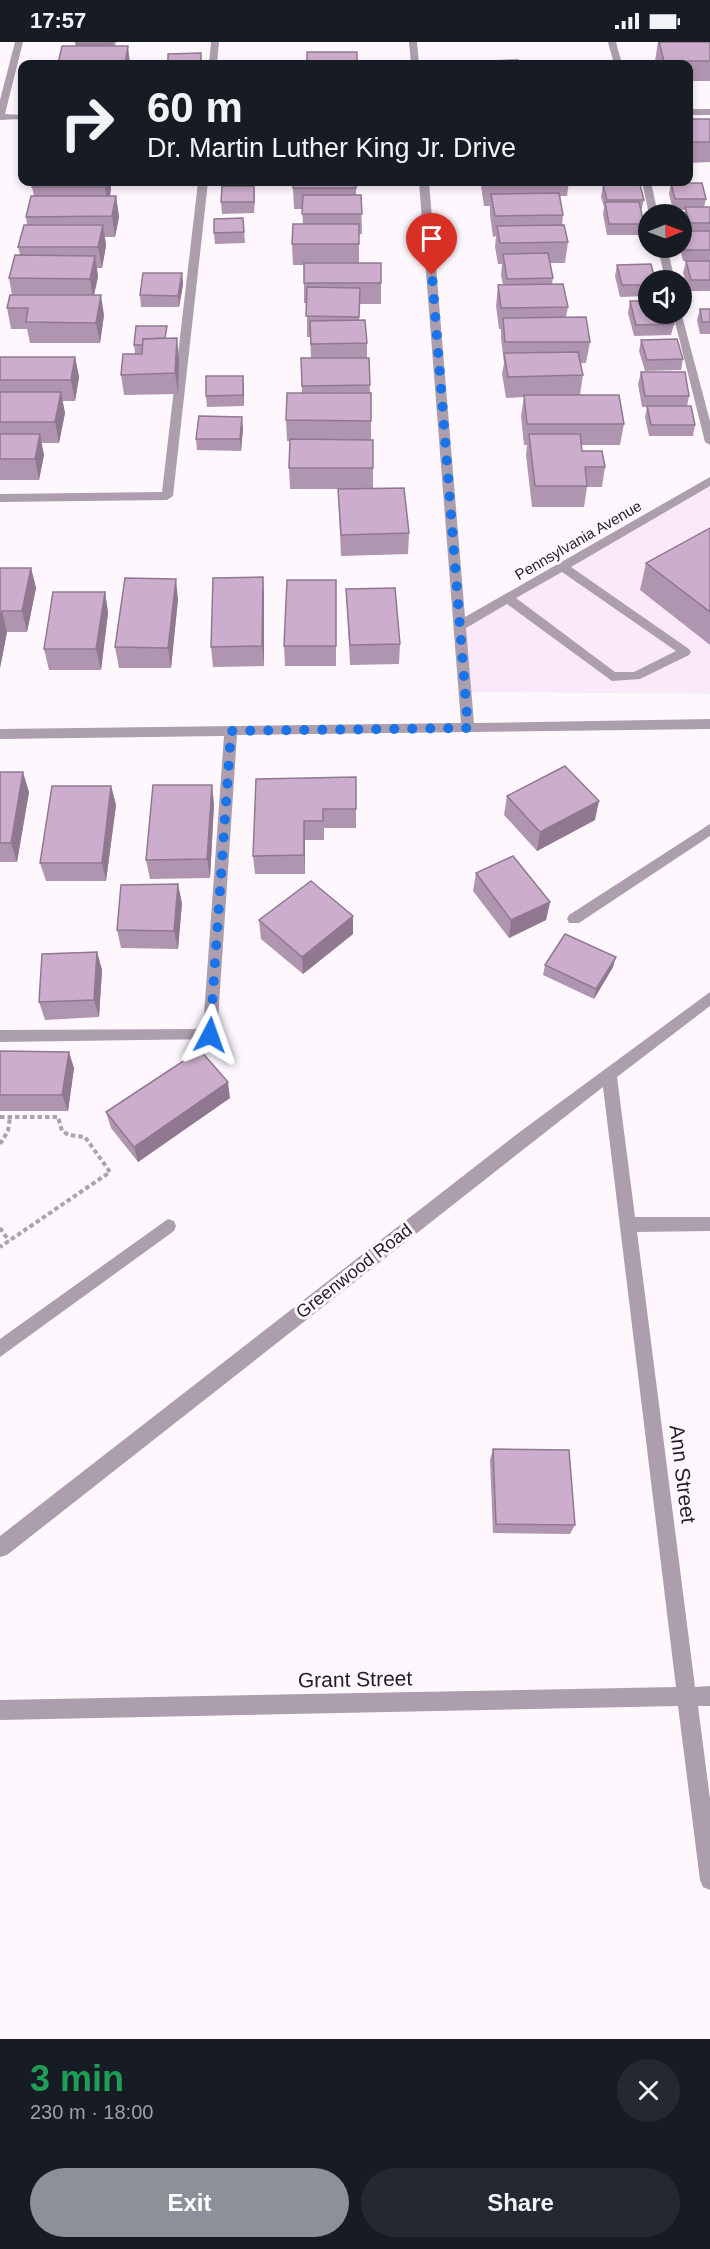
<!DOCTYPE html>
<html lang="en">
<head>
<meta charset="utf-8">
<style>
	body { margin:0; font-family:Helvetica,sans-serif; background:#242831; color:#f1f3f6; height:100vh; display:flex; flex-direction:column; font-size:22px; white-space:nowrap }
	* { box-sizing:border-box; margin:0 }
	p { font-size:20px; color:#9ea1a6 }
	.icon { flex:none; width:33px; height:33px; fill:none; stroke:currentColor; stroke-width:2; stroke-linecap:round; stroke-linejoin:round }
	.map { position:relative; height:1997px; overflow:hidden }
	.side { display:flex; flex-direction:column; background:#171b24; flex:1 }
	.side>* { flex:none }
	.hud { position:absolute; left:18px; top:18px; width:675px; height:126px; border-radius:12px; box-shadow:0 3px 9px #0003; background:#171b24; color:#f1f3f6; overflow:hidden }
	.needle { width:39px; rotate:89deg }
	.tools { position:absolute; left:638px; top:162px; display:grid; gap:12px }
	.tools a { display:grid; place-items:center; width:54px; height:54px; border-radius:50%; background:#171b24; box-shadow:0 3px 9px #0003; font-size:30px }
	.pin { position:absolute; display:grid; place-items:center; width:51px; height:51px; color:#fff; margin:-62px -26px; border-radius:50% 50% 50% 0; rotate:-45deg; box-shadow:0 0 6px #0007 }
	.pin .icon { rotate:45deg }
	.me { position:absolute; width:66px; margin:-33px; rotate:4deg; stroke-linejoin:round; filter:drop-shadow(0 0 4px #0008) }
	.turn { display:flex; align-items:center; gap:21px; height:126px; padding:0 30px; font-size:27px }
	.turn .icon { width:78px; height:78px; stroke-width:2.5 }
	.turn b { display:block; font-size:42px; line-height:51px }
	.round { display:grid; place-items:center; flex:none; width:63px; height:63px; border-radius:32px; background:#242831 }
	.head { display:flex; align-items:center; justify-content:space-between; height:102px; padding:0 30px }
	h1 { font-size:36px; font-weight:700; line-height:45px; color:#1e9e55 }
	.primary-button { display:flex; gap:12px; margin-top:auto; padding:12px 30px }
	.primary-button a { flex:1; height:69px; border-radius:36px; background:#8c9099; color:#fff; font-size:24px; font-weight:700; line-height:69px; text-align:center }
	.primary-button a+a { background:#242831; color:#f1f3f6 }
	.status { display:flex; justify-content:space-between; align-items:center; height:42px; padding:0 30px; background:#171b24; direction:ltr }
	.status svg { height:16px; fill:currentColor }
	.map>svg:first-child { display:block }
	.built { fill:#faeaf9 }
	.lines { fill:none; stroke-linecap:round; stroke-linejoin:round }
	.path { stroke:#a9a4a9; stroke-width:4; stroke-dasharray:4.5 3; stroke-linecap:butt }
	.minor { fill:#ac9eac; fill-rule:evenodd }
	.wall { fill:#b095b0 }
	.shaded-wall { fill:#907990 }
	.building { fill:#cdadcd; stroke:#907990; stroke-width:1.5 }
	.route { stroke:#1a73e8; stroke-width:10; stroke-dasharray:0 18 }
	.labels { text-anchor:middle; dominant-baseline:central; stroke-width:6; stroke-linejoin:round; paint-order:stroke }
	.far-street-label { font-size:15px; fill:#231f23; stroke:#fef8fe }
	.street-label { font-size:18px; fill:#231f23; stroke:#fef8fe }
	.near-street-label { font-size:21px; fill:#231f23; stroke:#fef8fe }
</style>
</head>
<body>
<div class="status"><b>17:57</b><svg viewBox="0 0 49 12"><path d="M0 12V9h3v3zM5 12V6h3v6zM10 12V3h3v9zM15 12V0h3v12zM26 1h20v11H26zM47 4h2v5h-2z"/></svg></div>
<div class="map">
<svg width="710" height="1997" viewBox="0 0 710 1997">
	<rect width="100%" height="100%" fill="#fef8fe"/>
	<path class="built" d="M710 440V652L466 650 461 583Z"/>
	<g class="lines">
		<g class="path">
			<path d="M0 1075H58L62 1089 69 1093 85 1095 110 1130 0 1205"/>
			<path d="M0 1102 8 1089 10 1075"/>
			<path d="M0 1186 9 1199"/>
		</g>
		<g class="minor">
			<path d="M15 0H23L5 72 22 73V77L0 78V58Z"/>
			<path d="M211 0H219L217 22H209Z"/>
			<path d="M409 0H417L419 22H411Z"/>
			<path d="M608 0H616L622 22H614Z"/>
			<rect x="688" y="67" width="22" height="6"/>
			<path d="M198 140H208L173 454 167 458 0 460V452L162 450Z"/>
			<path d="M419 140H429L465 575 710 435V444L571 525 689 607 691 610 689 613 640 637 612 639 507 562 466 586 474 681 710 677V687L237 693 217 993 215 997 0 1000V988L203 987 224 694 0 697V687L461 681ZM562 530 676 609 634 630H615L516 556Z"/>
			<path d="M642 140H651L658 172H649Z"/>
			<path d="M658 206H667L675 238H665Z"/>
			<path d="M681 270 710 379V403L705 400 673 272Z"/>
			<path d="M710 782V794L579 881H569L567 877 569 873Z"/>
			<path d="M710 950V964L617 1035 635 1175H710V1189L637 1190 695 1645 710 1644V1664H698L710 1757V1848L703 1845 700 1838 678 1664 0 1678V1658L676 1645 603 1045 7 1513 0 1515V1494L521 1089Z"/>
			<path d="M168 1177 174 1179 176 1184 174 1189 0 1315V1297Z"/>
		</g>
	</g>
	<g class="wall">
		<path d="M76 0H116L115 4 130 22H58L62 4H76Z"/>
		<path d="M658 0H710V39H688V22H656L655 19Z"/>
		<path d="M688 77H710V120L688 121Z"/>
		<path d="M110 140 111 146 110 154H116L119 175 115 195H105L106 204 102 226H97L98 235 94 253 104 273 100 301H30L27 287H11L7 266 12 253 9 236 20 213 18 205 27 183 26 175 34 154 32 145Z"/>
		<rect x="233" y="140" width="33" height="2"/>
		<path d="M356 140V153H361L362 192H359V221H381V262H360L359 278 367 301V316H369L370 351H371V398H373V446L409 491 408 512 341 514 338 447H355H290L289 426 290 399H287L286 378 302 351 301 316H311L310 295H307V261H304V223H293L292 202 303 182 302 167H294L293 146Z"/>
		<path d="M482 140H569L567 154H560L563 173 562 183 568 200 565 221H550L553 236 552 242 568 265 566 275 590 300 586 321H580L583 333 580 353 624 382 620 403H581L582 409 605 425 602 445H587L584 465H532L526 413 527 403H524L521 374 524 355 506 356 502 332 504 321 501 296V287H499L496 264 498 243H503L501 233 502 222H498L495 205 496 194 493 195 490 173V164H484L481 144Z"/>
		<path d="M605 140H633L632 141H605Z"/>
		<path d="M671 141 706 157 704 165H710V249H689L683 231 686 219H704H683L680 206H681V189H687L683 177 685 168H673L669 152Z"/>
		<path d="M603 143 644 158 641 169 644 182 642 193H607L603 172 604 165 601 155Z"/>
		<path d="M254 144V171L222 172 221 160Z"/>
		<path d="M243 176 245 201 215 202 214 191Z"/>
		<path d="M617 223 648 238V254L620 255 615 234Z"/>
		<path d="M182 231 183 243 179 265H141L140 253Z"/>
		<path d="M630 259 674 282 671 293 634 294 628 271Z"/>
		<path d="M700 267H710V292H700L697 278Z"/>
		<path d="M168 296 179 317 178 352 124 353 121 333 135 312 134 303Z"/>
		<path d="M641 298 683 317 681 328 645 329 639 309Z"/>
		<path d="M0 315H75L79 335 75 359H62L65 371 59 401H41L44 413 39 438H0Z"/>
		<path d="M641 330 689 354 687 364 695 383 693 394H649L645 375 647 365H642L638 342Z"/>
		<path d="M244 345V364L207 365 206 354Z"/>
		<path d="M243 386 241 409 197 408 196 397Z"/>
		<path d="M710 486V603L640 548 646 521Z"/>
		<path d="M0 526H31L36 546 27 590H7L0 626Z"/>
		<path d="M263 535 264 555V624L213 625 211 605Z"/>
		<path d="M346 547 400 602 399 622 350 623Z"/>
		<path d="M105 550 108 571 101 628H49L44 607Z"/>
		<path d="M178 557 171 626H119L115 605Z"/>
		<path d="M336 558V624H285L284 604Z"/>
		<path d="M0 730 29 750 17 820H0Z"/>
		<path d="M356 735V786H324V798H305V832H255L253 814Z"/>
		<path d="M111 744 116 763 106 839H46L40 821Z"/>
		<path d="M507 754 595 778 537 809 504 773Z"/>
		<path d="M214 762 210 836 150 837 146 818Z"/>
		<path d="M476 831 550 860 546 878 509 896 473 849Z"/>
		<path d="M182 861 178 907 121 906 117 888Z"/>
		<path d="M259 878 353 892 303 932 261 897Z"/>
		<path d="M97 910 102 928 99 975 45 978 39 960Z"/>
		<path d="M545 923 613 925 594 957 543 933Z"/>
		<path d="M0 1009 74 1026 68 1069H0Z"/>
		<path d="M230 1056 138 1120 111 1086 106 1070Z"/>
		<path d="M493 1407 575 1483 570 1492 493 1491 490 1418Z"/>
	</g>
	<g class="shaded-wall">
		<path d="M128 4 130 22H125Z"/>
		<path d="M106 140H110L111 146 108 166 105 145Z"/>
		<path d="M254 144 255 155 254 171Z"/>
		<path d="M116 154 119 175 115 195 112 174Z"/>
		<path d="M103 183 106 204 102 226 98 205Z"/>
		<path d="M95 214 98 235 93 257 90 237Z"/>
		<path d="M182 231 183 243 179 265 178 254Z"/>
		<path d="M101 253 104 273 100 301 96 281Z"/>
		<path d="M177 296 179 317 178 352 175 331Z"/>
		<path d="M75 315 79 335 75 359 71 338Z"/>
		<path d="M243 334 244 345V364L243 353Z"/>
		<path d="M61 350 65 371 59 401 55 380Z"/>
		<path d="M242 375 243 386 241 409 240 397Z"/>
		<path d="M40 392 44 413 39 438 35 417Z"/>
		<path d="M31 526 36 546 27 590 22 569Z"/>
		<path d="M263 535 264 555V624L262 604Z"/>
		<path d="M176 537 178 557 171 626 168 606Z"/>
		<path d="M105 550 108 571 101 628 96 607Z"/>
		<path d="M2 569 7 590 0 626V578Z"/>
		<path d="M23 730 29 750 17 820 11 801Z"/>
		<path d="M212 743 214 762 210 836 207 817Z"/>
		<path d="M111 744 116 763 106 839 102 821Z"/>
		<path d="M599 759 595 778 537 809 540 790Z"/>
		<path d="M304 779 305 798V832L304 813Z"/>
		<path d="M178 842 182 861 178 907 174 889Z"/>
		<path d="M550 860 546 878 509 896 511 878Z"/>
		<path d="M353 874V892L303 932 302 915Z"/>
		<path d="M97 910 102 928 99 975 94 958Z"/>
		<path d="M616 915 613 925 594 957 596 947Z"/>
		<path d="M69 1010 74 1026 68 1069 62 1053Z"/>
		<path d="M228 1040 230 1056 138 1120 134 1105Z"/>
	</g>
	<g class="building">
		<rect x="76" y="0" width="36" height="2"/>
		<path d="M659 0H710V19H664Z"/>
		<path d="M62 4H128L125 22H58Z"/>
		<rect x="307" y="10" width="50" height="12"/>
		<path d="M201 11V22H168V12Z"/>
		<path d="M518 18 519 22H489V19Z"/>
		<rect x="688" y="77" width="22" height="23"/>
		<path d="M33 140H106L105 145H32Z"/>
		<path d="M294 140H356V146H293Z"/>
		<path d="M485 140H561V142L486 143Z"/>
		<path d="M671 141H702L706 157H675Z"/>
		<path d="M603 143H640L644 158H607Z"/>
		<path d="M222 144H254V160H221Z"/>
		<path d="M559 151 563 173 495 174 491 152Z"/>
		<path d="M303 153H361L362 172H302Z"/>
		<path d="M31 154H116L112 174 26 175Z"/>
		<path d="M605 160H639L644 182H609Z"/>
		<path d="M685 165H710V181H690Z"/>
		<path d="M243 176 244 190 214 191V177Z"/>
		<path d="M293 182H359V202H292Z"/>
		<path d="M24 183H103L98 205H18Z"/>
		<path d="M564 183 568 200 500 201 497 184Z"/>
		<path d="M681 189H710V208H685Z"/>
		<path d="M548 211 553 236 507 237 503 212Z"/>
		<path d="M15 213 95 214 90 237 9 236Z"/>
		<path d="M686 219H710V238H691Z"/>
		<rect x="304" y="221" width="77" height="20"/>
		<path d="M651 222 655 238H648V243H622L617 223Z"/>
		<path d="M143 231H182L178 254 140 253Z"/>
		<path d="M563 242 568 265 501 266 498 243Z"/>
		<path d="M307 245 360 246 359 275 306 274Z"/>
		<path d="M10 253H101L96 281 26 280 28 266H7Z"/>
		<path d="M630 259H648V272H671L674 282 636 283Z"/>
		<path d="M700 267H710V280H702Z"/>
		<path d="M586 275 590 300H505L503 276Z"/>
		<path d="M365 278 367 301 311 302 310 279Z"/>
		<path d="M136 284H167L165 296 143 297V303H134Z"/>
		<path d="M177 296 175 331 121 333 123 312H142L143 297Z"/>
		<path d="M677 297 683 317 647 318 641 298Z"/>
		<path d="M578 310 583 333 508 335 504 311Z"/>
		<path d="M0 315H75L71 338H0Z"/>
		<path d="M301 316H369L370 343 302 344Z"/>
		<path d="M641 330H685L689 354H645Z"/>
		<path d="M206 334H243V353L206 354Z"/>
		<path d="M0 350H61L55 380H0Z"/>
		<path d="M287 351H371V379L286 378Z"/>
		<path d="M524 353H619L624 382H527Z"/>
		<path d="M647 364H691L695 383H651Z"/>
		<path d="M199 374 242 375 240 397H196Z"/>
		<path d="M0 392H40L35 417H0Z"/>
		<path d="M529 392H580L582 409H602L605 425H585L587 444H535Z"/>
		<path d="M290 397 373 398V426H289Z"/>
		<path d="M404 446 409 491 341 493 338 447Z"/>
		<path d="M710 486V570L646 521Z"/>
		<path d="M0 526H31L22 569H2L0 578Z"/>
		<path d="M263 535 262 604 211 605 213 536Z"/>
		<path d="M125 536 176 537 168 606 115 605Z"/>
		<path d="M287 538H336V604H284Z"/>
		<path d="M395 546 400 602 350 603 346 547Z"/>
		<path d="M53 550H105L96 607H44Z"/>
		<path d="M565 724 599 759 540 790 507 754Z"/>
		<path d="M0 730H23L11 801H0Z"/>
		<path d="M356 735V767H323V779H304V813L253 814 256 737Z"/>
		<path d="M153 743H212L207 817 146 818Z"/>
		<path d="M52 744H111L102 821H40Z"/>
		<path d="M513 814 550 860 511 878 476 831Z"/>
		<path d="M311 839 353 874 302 915 259 878Z"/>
		<path d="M178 842 174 889 117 888 121 843Z"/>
		<path d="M565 892 616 915 596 947 545 923Z"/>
		<path d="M97 910 94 958 39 960 42 912Z"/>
		<path d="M200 1008 228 1040 134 1105 106 1070Z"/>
		<path d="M0 1009 69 1010 62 1053H0Z"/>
		<path d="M493 1407 569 1408 575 1483 496 1482Z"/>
	</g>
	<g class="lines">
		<path class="route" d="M210 993 231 689 468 686 432 233"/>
	</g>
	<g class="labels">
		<g class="far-street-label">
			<text transform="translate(578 498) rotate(-30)">Pennsylvania Avenue</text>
		</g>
		<g class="street-label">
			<text transform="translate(354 1229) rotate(-38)">Greenwood Road</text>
		</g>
		<g class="near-street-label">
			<text transform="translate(683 1432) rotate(83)">Ann Street</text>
			<text transform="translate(355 1637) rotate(-1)">Grant Street</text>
		</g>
	</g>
</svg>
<div class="tools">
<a><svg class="needle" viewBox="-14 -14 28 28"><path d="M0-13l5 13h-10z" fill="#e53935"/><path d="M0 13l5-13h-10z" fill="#9ea1a6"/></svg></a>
<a><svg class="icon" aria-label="sound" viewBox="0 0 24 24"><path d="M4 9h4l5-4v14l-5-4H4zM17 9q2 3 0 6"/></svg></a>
</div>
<div class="pin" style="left:432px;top:233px;background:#d93025"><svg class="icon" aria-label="arrive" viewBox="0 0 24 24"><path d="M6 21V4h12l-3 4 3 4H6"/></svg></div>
<svg class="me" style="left:210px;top:993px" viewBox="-20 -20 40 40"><path d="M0-17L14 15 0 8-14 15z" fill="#1a73e8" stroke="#fff" stroke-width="4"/></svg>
<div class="hud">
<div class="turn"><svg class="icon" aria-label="right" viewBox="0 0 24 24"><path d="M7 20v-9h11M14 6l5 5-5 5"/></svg><div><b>60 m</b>Dr. Martin Luther King Jr. Drive</div></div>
</div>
</div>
<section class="side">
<div class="head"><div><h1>3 min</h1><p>230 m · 18:00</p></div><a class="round"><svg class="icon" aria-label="close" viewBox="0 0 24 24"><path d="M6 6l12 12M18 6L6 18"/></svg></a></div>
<div class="primary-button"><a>Exit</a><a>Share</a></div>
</section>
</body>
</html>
